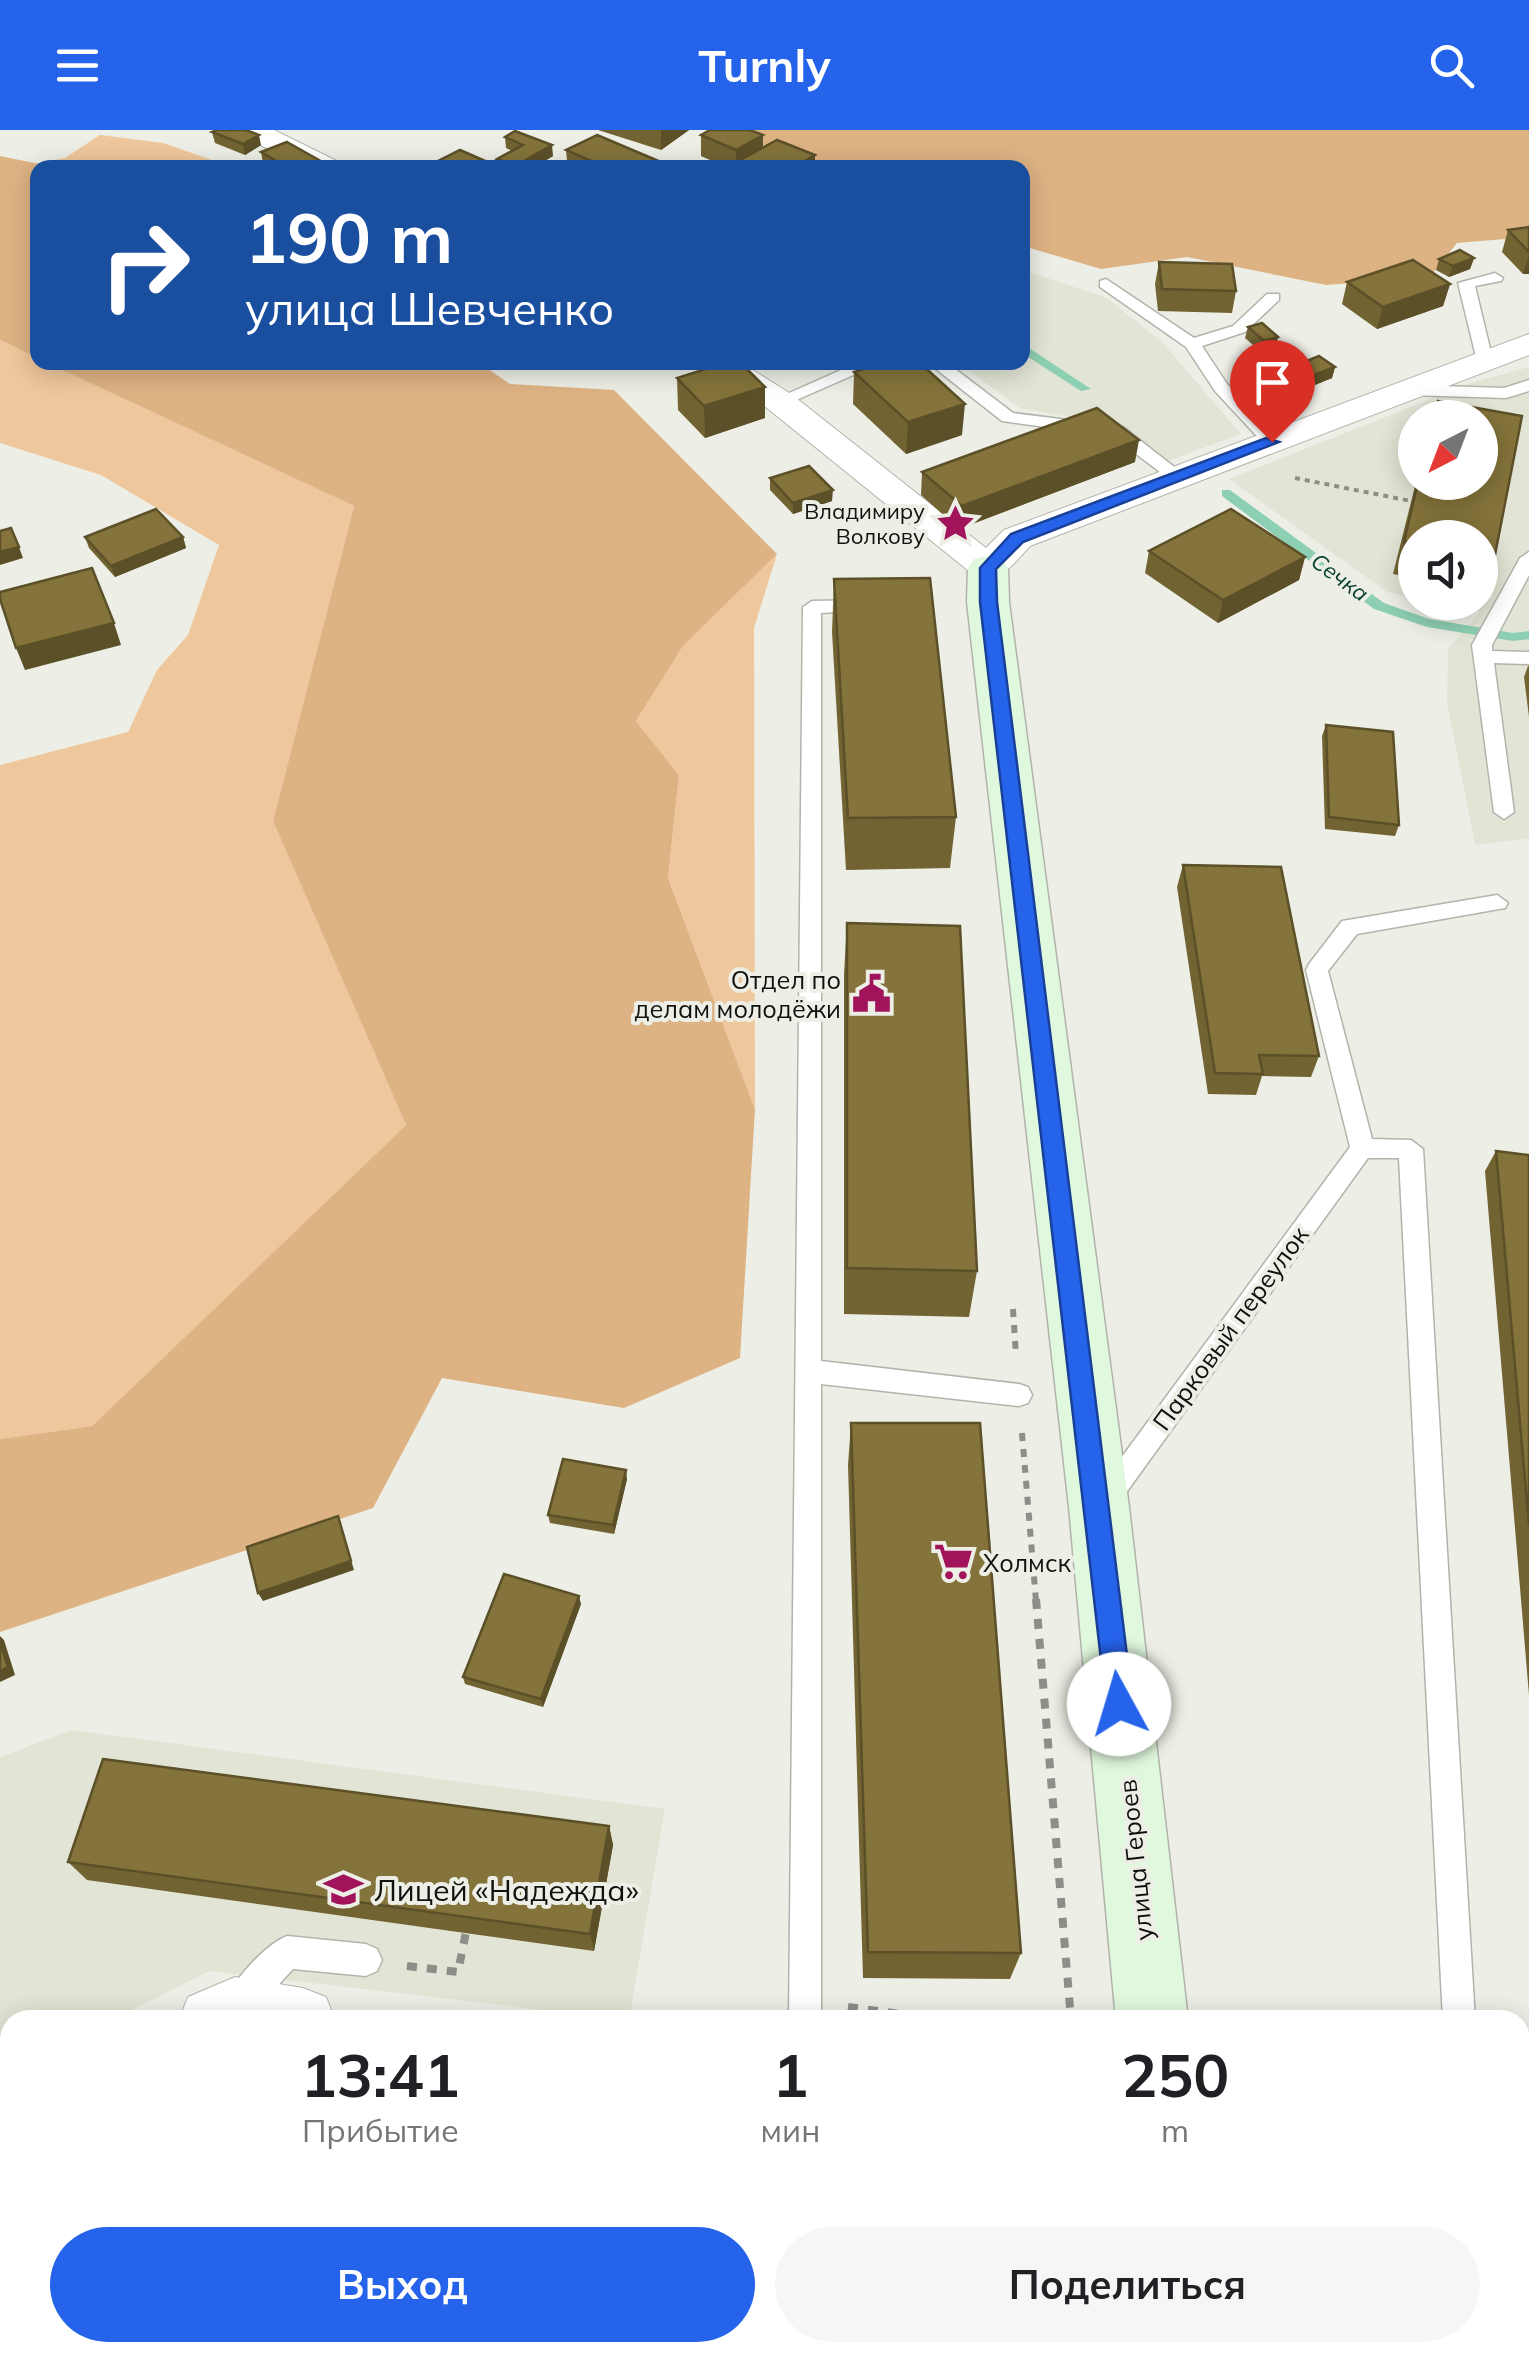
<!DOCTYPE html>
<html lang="ru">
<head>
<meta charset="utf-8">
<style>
	body { margin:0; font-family:Mulish,sans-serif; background:#f6f6f6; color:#202124; height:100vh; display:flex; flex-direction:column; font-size:38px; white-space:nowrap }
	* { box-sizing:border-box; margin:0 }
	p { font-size:32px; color:#757577 }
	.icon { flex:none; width:55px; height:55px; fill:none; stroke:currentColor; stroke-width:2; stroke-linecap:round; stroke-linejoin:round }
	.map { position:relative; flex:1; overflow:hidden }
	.details { position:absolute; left:0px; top:1880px; width:1530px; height:352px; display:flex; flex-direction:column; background:#fff; border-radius:30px 30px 0 0; box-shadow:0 5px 25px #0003 }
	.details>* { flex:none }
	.guide { position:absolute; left:30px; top:30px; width:1000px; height:210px; border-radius:20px; box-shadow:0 5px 25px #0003; background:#1a4fa0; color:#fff; overflow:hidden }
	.needle { width:65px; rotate:222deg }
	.controls { position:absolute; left:1398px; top:270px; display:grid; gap:20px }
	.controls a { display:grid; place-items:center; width:100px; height:100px; border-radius:50%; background:#fff; box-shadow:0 5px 25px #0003; font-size:50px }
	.pin { position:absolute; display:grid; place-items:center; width:85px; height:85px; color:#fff; margin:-102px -42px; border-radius:50% 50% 50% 0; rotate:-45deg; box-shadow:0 0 10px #0007 }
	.pin .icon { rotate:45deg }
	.me { position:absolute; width:110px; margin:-55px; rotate:354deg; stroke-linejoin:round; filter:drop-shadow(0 0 8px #0008) }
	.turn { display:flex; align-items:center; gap:35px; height:210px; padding:0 50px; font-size:45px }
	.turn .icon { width:130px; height:130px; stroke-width:2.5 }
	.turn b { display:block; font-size:70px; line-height:85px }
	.eta { display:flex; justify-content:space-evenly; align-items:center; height:170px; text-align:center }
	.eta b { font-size:60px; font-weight:700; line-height:70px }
	.action { display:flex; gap:20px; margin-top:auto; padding:20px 50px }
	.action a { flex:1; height:115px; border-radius:60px; background:#2563eb; color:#fff; font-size:40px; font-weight:700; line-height:115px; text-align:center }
	.action a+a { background:#f6f6f6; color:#202124 }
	header { display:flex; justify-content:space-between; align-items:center; height:130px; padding:0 50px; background:#2563eb; color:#fff; font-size:45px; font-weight:700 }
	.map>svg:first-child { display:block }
	.built { fill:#e2e5d5; fill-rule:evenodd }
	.green { fill:#efc79c }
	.forest { fill:#deb384 }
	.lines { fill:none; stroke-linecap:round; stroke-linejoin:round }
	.stream { fill:#8dcfb2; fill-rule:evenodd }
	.lane-casing { stroke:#b2b4ac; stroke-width:3 }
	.street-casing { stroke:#b2b4ac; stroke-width:2 }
	.secondary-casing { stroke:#b2b4ac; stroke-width:3 }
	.path-far2 { stroke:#8d8e88; stroke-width:4; stroke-dasharray:5 5; stroke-linecap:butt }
	.path-far1 { stroke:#8d8e88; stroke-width:6; stroke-dasharray:8 8; stroke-linecap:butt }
	.path { stroke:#8d8e88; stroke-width:8; stroke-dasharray:10 10; stroke-linecap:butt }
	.lane { fill:#fff; fill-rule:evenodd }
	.street { fill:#fff; fill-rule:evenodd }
	.secondary { fill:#e0f8dd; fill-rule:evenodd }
	.wall { fill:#726332 }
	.shaded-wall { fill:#5c5029 }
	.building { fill:#84733a; stroke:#5c5029; stroke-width:2.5 }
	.route { fill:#2563eb; stroke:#184099; stroke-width:2.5 }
	.labels { text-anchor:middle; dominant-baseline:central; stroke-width:8; stroke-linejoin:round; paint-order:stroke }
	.far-poi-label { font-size:22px; fill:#11110e; stroke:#edefe6; text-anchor:end }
	.far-water-label { font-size:22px; font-style:italic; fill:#08422f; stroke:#edefe6 }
	.poi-label { font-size:25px; fill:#11110e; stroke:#edefe6; text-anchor:end }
	.street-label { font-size:25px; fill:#11110e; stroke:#edefe6 }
	.near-poi-label { font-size:30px; fill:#11110e; stroke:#edefe6; text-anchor:start }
</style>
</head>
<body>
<header><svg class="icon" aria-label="menu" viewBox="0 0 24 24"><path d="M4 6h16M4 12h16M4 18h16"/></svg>Turnly<svg class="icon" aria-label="search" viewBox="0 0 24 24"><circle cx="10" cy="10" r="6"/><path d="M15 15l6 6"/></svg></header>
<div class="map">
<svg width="1529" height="2231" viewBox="0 0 1529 2231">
	<rect width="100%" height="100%" fill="#edefe6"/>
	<g class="built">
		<path d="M1023 140 1107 168 1163 213 1241 304 1165 332 1122 297 1020 278 958 233 1022 232Z"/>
		<path d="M1529 237V708L1475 715 1447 572 1448 519 1480 482 1437 473 1480 472V408H1415V468L1387 462 1229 349 1471 253ZM1415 288H1480V352H1415Z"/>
		<path d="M72 1600 665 1679 629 1890 209 1841 112 1890H10V1939L0 1944V1627Z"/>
		<path d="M240 2222 571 2223 569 2231H238Z"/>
	</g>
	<g class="green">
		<path d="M100 5 163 13 232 37 29 35 65 28Z"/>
		<path d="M0 210 37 228 38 232 47 233 354 376 273 691 406 995 92 1296 0 1309V635L128 602 157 540 188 505 219 415 101 345 0 313Z"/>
		<path d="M777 424 754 498 755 979 668 748 679 645 636 591 683 516Z"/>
	</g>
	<g class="forest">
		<path d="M711 0H1529V107L1457 113 1433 143 1418 148 1326 155 1187 127 1101 139 1023 116 1022 38 836 37Z"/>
		<path d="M0 26 54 37 38 38 37 228 0 210Z"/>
		<path d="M478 232 510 254 614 260 777 424 683 516 636 591 679 645 668 748 755 979 740 1228 624 1278 442 1248 373 1378 0 1502V1309L92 1296 406 995 273 691 354 376 47 233Z"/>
	</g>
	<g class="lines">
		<g class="stream">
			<path d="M1022 215 1026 216 1091 259 1081 261 1022 223Z"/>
			<path d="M1222 360H1230L1384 473 1429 489 1513 503 1529 501V509L1513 511 1427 497 1374 479 1222 366Z"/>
		</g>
		<defs>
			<g id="lane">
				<path d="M1495 143 1503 148 1501 151 1475 156 1493 231 1485 236 1477 231 1458 153Z"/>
				<path d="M1106 149 1194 208 1233 196 1267 164H1279V170L1245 202 1202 216 1227 254 1278 308V316H1266L1215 261 1186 217 1100 157V151Z"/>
				<path d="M859 232H883L785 275 771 271Z"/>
				<path d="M927 232H946L1013 283 1123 297 1187 347 1172 351 1112 306 1002 291Z"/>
				<path d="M1529 250V261L1506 268 1408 265 1400 260 1408 255 1504 258Z"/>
				<path d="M1529 422V445L1492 515V521L1529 522V534L1494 533 1514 682 1504 689 1494 682 1472 515 1520 428Z"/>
				<path d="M866 470 875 476 873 480 821 483V1231L1019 1254 1028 1257 1032 1265 1028 1273 1019 1276 821 1254V1890H789L803 477 812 471Z"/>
				<path d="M1497 765 1508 773 1505 778 1357 804 1328 841 1372 1009 1411 1010 1423 1019 1475 1890H1443L1399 1028H1368L1115 1378 1105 1381 1095 1378 1091 1369 1350 1017 1306 840 1309 834 1342 791Z"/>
				<path d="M287 1806 366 1814 377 1819 382 1830 377 1841 366 1846 293 1839 249 1887H227L222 1876C232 1852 263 1816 287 1806Z"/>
				<path d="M756 2222H792L791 2231H755Z"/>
			</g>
			<g id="street">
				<path d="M236 0H274L351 38H311L240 6Z"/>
				<path d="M1529 204V225L1030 416C1013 434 1002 453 975 446L767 278 700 232H740L791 264 986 418 1004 400Z"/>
				<path d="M235 1847 303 1858 326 1867 335 1890H179L188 1867Z"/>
				<path d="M10 1946V2012L0 2016V1950Z"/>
			</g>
			<g id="secondary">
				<path d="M988 426 1002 429 1008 438 1009 472 1129 1377 1188 1890H1116L1069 1377 967 472 968 438 974 429Z"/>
				<path d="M1120 2222H1198L1197 2231H1119Z"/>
			</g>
		</defs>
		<use href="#lane" class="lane-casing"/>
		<use href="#street" class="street-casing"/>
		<use href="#secondary" class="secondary-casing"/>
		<path class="path-far2" d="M1295 348 1411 371"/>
		<g class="path-far1">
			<path d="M1013 1179 1016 1226"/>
			<path d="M1022 1303 1036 1471"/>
		</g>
		<g class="path">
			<path d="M1036 1469 1071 1890"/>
			<path d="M407 1836 458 1842 466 1802"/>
			<path d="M848 1877 945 1890"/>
			<path d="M1054 2231 1055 2222"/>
		</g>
		<use href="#lane" class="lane"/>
		<use href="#street" class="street"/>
		<use href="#secondary" class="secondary"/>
	</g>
	<g class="wall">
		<path d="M598 0H689L661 20Z"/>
		<path d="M212 2 261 15 245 25 215 13Z"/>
		<path d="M701 5H763V18L815 25V38H728L701 26Z"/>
		<path d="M505 7 553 26 533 38H498L497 29 512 21 506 18Z"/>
		<path d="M566 20 675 38H577L580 36 567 31Z"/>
		<path d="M261 22 333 38H271L263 33Z"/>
		<path d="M1529 97V144H1523L1502 122 1508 100Z"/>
		<path d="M1474 128 1470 139 1449 147 1436 140 1439 129Z"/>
		<path d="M1159 132 1236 161 1232 183 1158 181 1155 154Z"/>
		<path d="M1347 152 1450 154 1443 176 1377 199 1342 174Z"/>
		<path d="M1248 197 1276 218 1261 222 1245 208Z"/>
		<path d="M1292 237H1335L1332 248 1305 259 1290 248Z"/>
		<path d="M854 242 962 305 906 324 853 274Z"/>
		<path d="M677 248 765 288 705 308 678 280Z"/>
		<path d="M1438 271 1522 286 1494 430 1483 462 1480 461V408H1415V448L1393 444 1416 352H1480V288H1433Z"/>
		<path d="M1135 332 959 399 921 365 922 342Z"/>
		<path d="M770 348 832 371 793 384 770 360Z"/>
		<path d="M85 407H183L186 418 115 447 89 418Z"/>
		<path d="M1149 421 1305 427 1299 450 1218 493 1145 443Z"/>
		<path d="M834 449 956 687 950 738 846 740 832 502Z"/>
		<path d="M1528 536H1529V587L1524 547Z"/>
		<path d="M1326 595 1399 695 1395 706 1325 699 1322 606Z"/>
		<path d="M1183 735 1319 926 1311 947 1262 946 1256 965 1208 964 1177 757Z"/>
		<path d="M847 793 977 1141 969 1187 844 1184V844Z"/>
		<path d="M1496 1021 1529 1025V1565L1485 1041Z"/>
		<path d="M851 1293 1021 1823 1010 1849 863 1848 848 1335Z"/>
		<path d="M627 1349 614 1404 550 1393 548 1385Z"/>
		<path d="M581 1474 543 1577 465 1554 463 1547Z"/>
		<path d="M609 1696 613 1715 594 1821 87 1750 68 1732Z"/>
	</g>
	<g class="shaded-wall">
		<path d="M661 0H689L661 20Z"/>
		<path d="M259 5 261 15 245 25 243 14Z"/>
		<path d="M763 5V26L740 30V38H736V20Z"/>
		<path d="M552 15 553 26 533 38H515V36Z"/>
		<path d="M815 25V38H793Z"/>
		<path d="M1529 126V144H1523Z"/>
		<path d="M1474 128 1470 139 1449 147 1453 136Z"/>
		<path d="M1450 154 1443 176 1377 199 1383 177Z"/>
		<path d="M1278 207 1276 218 1261 222 1264 211Z"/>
		<path d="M1335 237 1332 248 1305 259 1308 247Z"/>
		<path d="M765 257V288L705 308 704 276Z"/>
		<path d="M965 274 962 305 906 324 908 292Z"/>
		<path d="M1139 310 1135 332 959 399 962 376Z"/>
		<path d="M833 360 832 371 793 384V373Z"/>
		<path d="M183 407 186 418 115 447 111 436Z"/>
		<path d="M19 417 23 428 0 435V422Z"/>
		<path d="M1305 427 1299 450 1218 493 1223 470Z"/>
		<path d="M114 493 121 515 25 540 16 518Z"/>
		<path d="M626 1340 627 1349 614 1404 613 1395Z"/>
		<path d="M338 1386 354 1440 263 1471 258 1463Z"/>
		<path d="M579 1466 581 1474 543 1577 541 1569Z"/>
		<path d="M0 1506 4 1510 15 1545 0 1552Z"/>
		<path d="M609 1696 613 1715 594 1821 590 1804Z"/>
		<path d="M44 2222H52L53 2231H45Z"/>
	</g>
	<g class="building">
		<path d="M217 0H246L259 5 243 14 212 2Z"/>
		<path d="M710 0H750L763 5 736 20 701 5Z"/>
		<path d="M515 1 552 15 515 36 497 29 523 15 505 7Z"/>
		<path d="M597 5 675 38H607L566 20Z"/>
		<path d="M777 10 815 25 793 38H757L740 30Z"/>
		<path d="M287 12 333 38H288L261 22Z"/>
		<path d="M460 20 492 34 485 38H435L430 35Z"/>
		<path d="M1529 97V122L1508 100Z"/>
		<path d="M1460 120 1474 128 1453 136 1439 129Z"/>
		<path d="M1413 130 1450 154 1383 177 1347 152Z"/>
		<path d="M1159 132 1232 134 1236 161 1162 159Z"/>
		<path d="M1262 193 1278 207 1264 211 1248 197Z"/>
		<path d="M1319 226 1335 237 1308 247 1292 237Z"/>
		<path d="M728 232H740L765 257 704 276 677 248Z"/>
		<path d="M885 232H919L965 274 908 292 854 242Z"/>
		<path d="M1438 271 1522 286 1494 430 1480 427V408H1415V414L1404 412 1418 352H1480V288H1434Z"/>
		<path d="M1097 278 1139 310 962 376 922 342Z"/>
		<path d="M809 336 833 360 793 373 770 348Z"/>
		<path d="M156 379 183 407 111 436 85 407Z"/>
		<path d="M1231 379 1305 427 1223 470 1149 421Z"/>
		<path d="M11 398 19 417 0 422V401Z"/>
		<path d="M92 438 114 493 16 518 0 469V462Z"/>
		<path d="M930 448 956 687 848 688 834 449Z"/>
		<path d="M1326 595 1393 602 1399 695 1329 687Z"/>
		<path d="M1183 735 1281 737 1319 926 1259 925 1263 944 1215 943Z"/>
		<path d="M847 793 960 796 977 1141 847 1138Z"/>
		<path d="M1496 1021 1529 1025V1395Z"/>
		<path d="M851 1293H980L1021 1823 868 1822Z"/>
		<path d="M563 1329 626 1340 613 1395 548 1385Z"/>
		<path d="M338 1386 351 1431 258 1463 247 1417Z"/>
		<path d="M504 1444 579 1466 541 1569 463 1547Z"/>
		<path d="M0 1512 8 1537 0 1541Z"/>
		<path d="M103 1629 609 1696 590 1804 68 1732Z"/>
		<path d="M10 2165V2222H44L45 2231H0V2169Z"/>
		<path d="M299 2222H488L487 2231H297Z"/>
		<path d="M840 2222H1013V2231H839Z"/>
	</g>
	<path class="route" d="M1266 308 1279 312 1023 412 996 439 997 472 1133 1574 1129 1583 1119 1587 1110 1583 1106 1574 980 472V438L1011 404Z"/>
	<defs>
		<symbol id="sight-bare" viewBox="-9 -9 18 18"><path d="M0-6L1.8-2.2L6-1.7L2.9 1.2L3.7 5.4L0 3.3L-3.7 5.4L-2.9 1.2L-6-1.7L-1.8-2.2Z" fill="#a1135b" stroke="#edefe6" stroke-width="2.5" paint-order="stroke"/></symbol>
		<symbol id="civic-bare" viewBox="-9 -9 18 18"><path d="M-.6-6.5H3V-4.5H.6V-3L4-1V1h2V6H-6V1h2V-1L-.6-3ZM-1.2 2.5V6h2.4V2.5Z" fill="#a1135b" stroke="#edefe6" stroke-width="2.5" paint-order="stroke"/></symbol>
		<symbol id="supermarket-bare" viewBox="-9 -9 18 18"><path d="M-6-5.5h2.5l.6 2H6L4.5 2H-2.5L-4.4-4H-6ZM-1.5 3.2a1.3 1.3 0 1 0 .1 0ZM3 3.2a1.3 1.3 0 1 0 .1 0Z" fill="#a1135b" stroke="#edefe6" stroke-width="2.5" paint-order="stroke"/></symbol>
		<symbol id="school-bare" viewBox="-9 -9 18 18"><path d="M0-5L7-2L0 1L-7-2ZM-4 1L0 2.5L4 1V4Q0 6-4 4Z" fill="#a1135b" stroke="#edefe6" stroke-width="2.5" paint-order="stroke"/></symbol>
	</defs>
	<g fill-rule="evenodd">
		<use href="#sight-bare" x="928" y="366" width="55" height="55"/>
		<use href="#civic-bare" x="844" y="836" width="55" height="55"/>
		<use href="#supermarket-bare" x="926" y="1404" width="55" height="55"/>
		<use href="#school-bare" x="316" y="1732" width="55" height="55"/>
	</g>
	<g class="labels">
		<g class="far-poi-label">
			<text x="925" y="381">Владимиру<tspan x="925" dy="25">Волкову</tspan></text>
		</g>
		<g class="far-water-label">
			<text transform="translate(1340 447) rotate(36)">Сечка</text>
		</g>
		<g class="poi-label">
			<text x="841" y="849">Отдел по<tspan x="841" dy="29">делам молодёжи</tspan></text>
			<text x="983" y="1432" text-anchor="start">Холмск</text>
		</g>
		<g class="street-label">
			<text transform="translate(1230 1198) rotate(-54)">Парковый переулок</text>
			<text transform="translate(1135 1730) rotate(-96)">улица Героев</text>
		</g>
		<g class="near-poi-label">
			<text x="374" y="1760">Лицей «Надежда»</text>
		</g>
	</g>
</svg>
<div class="controls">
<a><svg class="needle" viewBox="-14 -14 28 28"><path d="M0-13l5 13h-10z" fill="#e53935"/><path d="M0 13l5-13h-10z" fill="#757577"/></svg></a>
<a><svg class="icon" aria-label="sound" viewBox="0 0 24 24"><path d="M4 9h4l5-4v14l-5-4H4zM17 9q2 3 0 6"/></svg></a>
</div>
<div class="pin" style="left:1272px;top:312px;background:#d93025"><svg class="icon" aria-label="arrive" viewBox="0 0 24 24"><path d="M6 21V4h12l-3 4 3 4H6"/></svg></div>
<svg class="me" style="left:1119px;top:1574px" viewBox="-20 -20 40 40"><circle r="19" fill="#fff"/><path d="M0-13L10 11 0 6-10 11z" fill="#2563eb"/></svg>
<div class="guide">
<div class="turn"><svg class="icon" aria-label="right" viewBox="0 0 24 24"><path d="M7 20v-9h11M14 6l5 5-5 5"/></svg><div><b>190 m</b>улица Шевченко</div></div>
</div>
<section class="details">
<div class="eta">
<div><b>13:41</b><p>Прибытие</p></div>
<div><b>1</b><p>мин</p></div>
<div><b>250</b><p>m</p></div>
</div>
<div class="action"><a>Выход</a><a>Поделиться</a></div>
</section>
</div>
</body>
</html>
